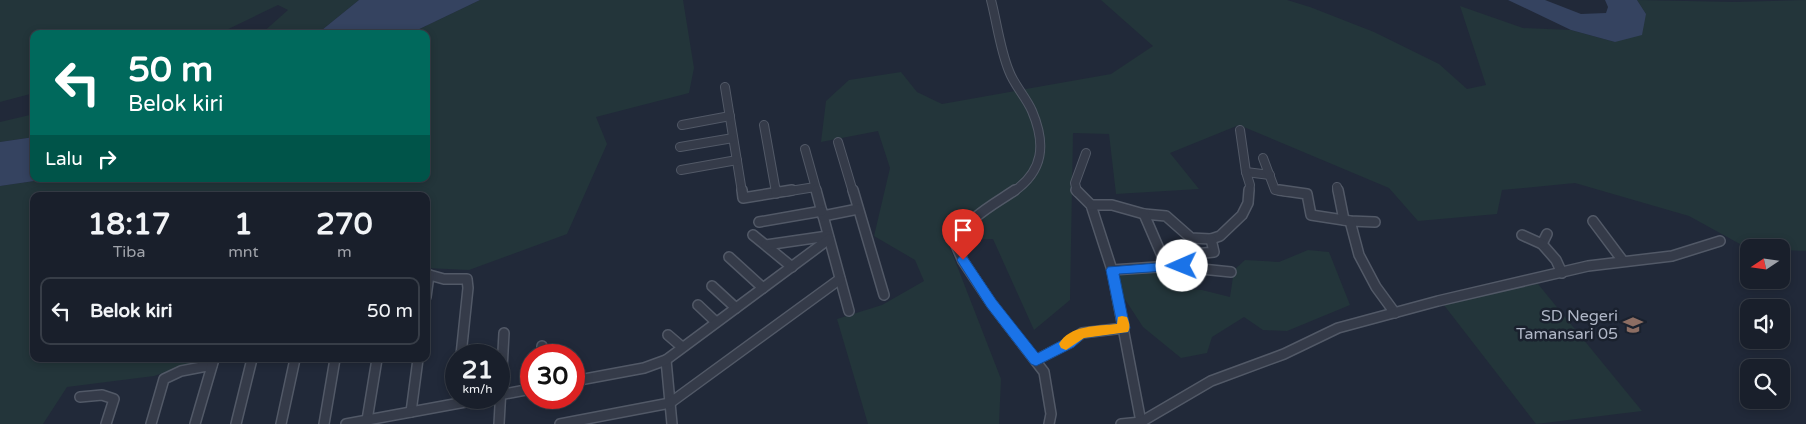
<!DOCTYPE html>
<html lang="id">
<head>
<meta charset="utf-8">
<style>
	body { margin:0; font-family:"Varela Round",sans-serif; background:#262c37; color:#f1f3f6; height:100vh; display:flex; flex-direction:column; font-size:19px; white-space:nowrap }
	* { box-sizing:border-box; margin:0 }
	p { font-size:16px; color:#9fa2a9 }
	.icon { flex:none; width:28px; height:28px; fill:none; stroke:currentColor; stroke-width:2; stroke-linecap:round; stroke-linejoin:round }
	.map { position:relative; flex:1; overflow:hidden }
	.drawer { position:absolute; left:30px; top:192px; width:400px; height:170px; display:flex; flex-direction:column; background:#191f2b; border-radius:10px; box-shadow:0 2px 8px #0003,0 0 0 1px #373d47 }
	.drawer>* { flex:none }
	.hud { position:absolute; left:30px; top:30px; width:400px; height:152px; border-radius:10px; box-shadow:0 2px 8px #0003,0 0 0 1px #373d47; background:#00695c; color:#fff; overflow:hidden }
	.needle { width:32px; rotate:257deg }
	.buttons { position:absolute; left:1740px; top:239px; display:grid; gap:10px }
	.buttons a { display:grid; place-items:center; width:50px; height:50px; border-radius:10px; background:#191f2b; box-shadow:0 2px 8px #0003,0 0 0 1px #373d47; font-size:25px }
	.speed { position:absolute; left:445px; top:344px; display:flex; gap:10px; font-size:25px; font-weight:700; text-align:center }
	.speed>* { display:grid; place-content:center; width:65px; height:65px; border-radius:50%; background:#191f2b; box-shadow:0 2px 8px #0003,0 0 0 1px #373d47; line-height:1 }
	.speed small { font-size:12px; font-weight:400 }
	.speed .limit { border:8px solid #d22; background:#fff; color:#111 }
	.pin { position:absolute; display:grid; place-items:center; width:42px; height:42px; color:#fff; margin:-51px -21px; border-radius:50% 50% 50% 0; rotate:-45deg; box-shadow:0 0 5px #0007 }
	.pin .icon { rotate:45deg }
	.me { position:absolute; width:55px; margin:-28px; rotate:269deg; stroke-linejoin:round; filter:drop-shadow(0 0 4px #0008) }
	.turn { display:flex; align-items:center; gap:18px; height:105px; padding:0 15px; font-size:22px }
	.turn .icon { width:65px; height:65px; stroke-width:2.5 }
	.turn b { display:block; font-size:35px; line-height:42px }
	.then { display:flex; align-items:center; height:48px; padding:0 15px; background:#0003; gap:10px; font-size:19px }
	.eta { display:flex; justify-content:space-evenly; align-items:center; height:85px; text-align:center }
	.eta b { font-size:30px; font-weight:800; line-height:35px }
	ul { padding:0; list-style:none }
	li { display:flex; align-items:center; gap:15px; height:68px; margin:0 10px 8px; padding:0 5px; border:2px solid #373d47; border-radius:10px }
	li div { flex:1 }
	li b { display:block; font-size:19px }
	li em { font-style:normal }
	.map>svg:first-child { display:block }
	.green { fill:#23353a }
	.water { fill:#354360 }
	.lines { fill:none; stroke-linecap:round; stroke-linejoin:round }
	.minor-far1-casing { stroke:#525967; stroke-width:10 }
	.minor-casing { stroke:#525967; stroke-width:12 }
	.minor-far1 { stroke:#353b49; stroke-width:8 }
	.minor { stroke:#353b49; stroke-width:9 }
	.route { fill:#1a73e8; stroke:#114b97 }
	.slow { fill:#f59e0b }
	.labels { text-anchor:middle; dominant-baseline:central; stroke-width:5; stroke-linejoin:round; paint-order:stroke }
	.poi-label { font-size:16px; fill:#afb6c6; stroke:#1a212e; text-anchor:end }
</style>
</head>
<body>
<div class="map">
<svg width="1806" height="424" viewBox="0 0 1806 424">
	<rect width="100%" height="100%" fill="#212939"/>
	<g class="green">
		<path d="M0 0H359L317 34H261L288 10 278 5 218 34H34V93L0 102Z"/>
		<path d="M480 0H683L694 68 689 93 596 117 607 144 567 234 469 270 426 268V196H34V359H204L154 376 67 387 43 424H0V186L48 179H426V34H409Z"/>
		<path d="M1101 0H1287L1310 7 1374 32 1439 64 1467 89 1486 85 1460 6 1523 28 1571 30 1615 42 1646 14 1637 0 1735 2 1806 0V251L1781 250V248H1749V249L1689 216 1575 183 1502 190 1497 214 1418 221 1389 188 1239 125 1170 153 1199 189 1116 194 1109 134 1073 133 1070 300 1034 330 993 239 947 240 1001 379 999 424H868L837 319 882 305 924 281 915 260 874 236 890 168 878 131 821 142 826 101 849 80 901 72 917 92 942 104 1111 74 1153 46Z"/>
		<path d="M34 114V137L0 142V122Z"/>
		<path d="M1308 250 1329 252 1350 305 1287 331 1263 330 1244 317 1212 337 1207 353 1181 358 1143 327 1115 284 1125 267 1157 264 1170 274 1175 289 1202 290 1230 297 1234 270 1245 260 1279 262Z"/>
		<path d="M1538 284 1642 411 1536 424 1440 300Z"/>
	</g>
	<g class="water">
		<path d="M359 0H480L409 34H317Z"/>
		<path d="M1508 0H1545L1581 14 1606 13 1608 7 1605 0H1637L1646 14 1642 35 1615 42 1571 30Z"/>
		<path d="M34 137V179H48L0 186V142Z"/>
	</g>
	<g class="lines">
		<defs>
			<g id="minor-far1">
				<path d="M991 0C997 23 1000 49 1009 71 1014 85 1026 97 1032 111 1046 144 1044 171 1013 192"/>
				<path d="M725 87 742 192"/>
				<path d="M682 125 730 116"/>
				<path d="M764 125 776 192"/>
				<path d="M1240 130 1246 172 1270 175"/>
				<path d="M838 142 853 192"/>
				<path d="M680 147 733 138"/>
				<path d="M805 149 817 192"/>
				<path d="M1263 158 1275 190 1289 192"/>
				<path d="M681 170 737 160"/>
				<path d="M1246 172 1250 185 1249 192"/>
				<path d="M1337 187 1338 192"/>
				<path d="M784 192 815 187"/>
				<path d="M1077 192 1075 183 1086 153"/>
			</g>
			<g id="minor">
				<path d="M742 190 743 198 792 190"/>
				<path d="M776 190V193"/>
				<path d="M816 190 849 311"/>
				<path d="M853 190 884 295"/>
				<path d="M1015 190C993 205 964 219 956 245L963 261 991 303 1044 372 1051 414 1049 424"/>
				<path d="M1076 190 1091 205 1112 270 1141 422"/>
				<path d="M1279 190 1307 194 1311 215 1350 221 1375 222"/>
				<path d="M1338 190 1344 220"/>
				<path d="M1091 205H1112L1144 214 1166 216 1191 238 1211 239 1220 236 1242 215 1248 203 1249 190"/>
				<path d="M1144 214 1166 265"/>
				<path d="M823 216 858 209"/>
				<path d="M1350 221 1359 255 1376 287 1395 313"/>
				<path d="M1593 221 1623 261"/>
				<path d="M759 222 822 211"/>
				<path d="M1547 234 1542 244 1556 260 1562 273"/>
				<path d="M753 235 792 267"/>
				<path d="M1522 235 1542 244"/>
				<path d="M766 245 828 236"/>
				<path d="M729 257 763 288"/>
				<path d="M1197 266 1195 254 1214 252 1211 239"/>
				<path d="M1112 270 1172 266 1231 272"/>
				<path d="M426 274 444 279H467L468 288 461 355"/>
				<path d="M712 286 736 308"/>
				<path d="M426 297 429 275"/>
				<path d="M698 305 716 322"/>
				<path d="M668 335 682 347"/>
				<path d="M542 346V355"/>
				<path d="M666 360 672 424"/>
				<path d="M1036 360 1069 343 1082 333 1124 328"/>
				<path d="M574 381 644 368 666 360 829 239"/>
				<path d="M499 395 531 389"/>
				<path d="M80 397 102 395 114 399 106 424"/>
				<path d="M411 412 418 359"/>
				<path d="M367 420 377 359"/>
				<path d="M151 424 164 379 181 371 212 365"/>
				<path d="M195 424 214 359"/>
				<path d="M236 424 252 359"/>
				<path d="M281 424 295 359"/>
				<path d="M324 424 335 359"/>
				<path d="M346 424 487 398"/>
				<path d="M499 424 504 333"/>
				<path d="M560 424 670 403 840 279"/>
				<path d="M1121 424 1141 422 1211 381 1284 354 1338 328 1438 301 1588 266 1672 256 1720 241"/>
			</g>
		</defs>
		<use href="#minor-far1" class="minor-far1-casing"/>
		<use href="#minor" class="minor-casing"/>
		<use href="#minor-far1" class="minor-far1"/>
		<use href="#minor" class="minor"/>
	</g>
	<path class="route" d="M963 256 967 257 996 300 1038 353 1064 339 1077 330 1117 324 1106 270 1108 267 1182 261 1186 262 1187 266 1186 269 1182 270 1119 274 1130 328 1128 332 1084 338 1074 347 1036 366 1031 364 987 307 957 260 959 257Z"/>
	<path class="slow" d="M1122 316 1127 317C1129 322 1131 327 1128 332L1084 338 1066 350 1061 348 1059 344C1069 325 1098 326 1117 324L1118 317Z"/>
	<defs>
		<symbol id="school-bare" viewBox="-9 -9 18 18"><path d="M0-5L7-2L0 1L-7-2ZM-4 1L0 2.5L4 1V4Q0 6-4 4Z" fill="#8d6e63" stroke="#1a212e" stroke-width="2.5" paint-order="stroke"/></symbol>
	</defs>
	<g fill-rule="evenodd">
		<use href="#school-bare" x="1619" y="311" width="28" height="28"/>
	</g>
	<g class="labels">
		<g class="poi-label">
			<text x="1618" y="316">SD Negeri<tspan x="1618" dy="18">Tamansari 05</tspan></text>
		</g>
	</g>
</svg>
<div class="buttons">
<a><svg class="needle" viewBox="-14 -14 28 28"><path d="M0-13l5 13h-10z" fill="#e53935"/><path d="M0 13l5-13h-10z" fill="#9fa2a9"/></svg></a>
<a><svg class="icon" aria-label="sound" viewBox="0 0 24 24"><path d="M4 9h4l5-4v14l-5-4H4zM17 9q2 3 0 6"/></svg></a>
<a><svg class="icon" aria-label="search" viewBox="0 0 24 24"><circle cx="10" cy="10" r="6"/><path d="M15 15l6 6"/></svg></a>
</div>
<div class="speed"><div>21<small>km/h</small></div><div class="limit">30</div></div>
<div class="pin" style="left:963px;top:260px;background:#d93025"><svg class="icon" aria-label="arrive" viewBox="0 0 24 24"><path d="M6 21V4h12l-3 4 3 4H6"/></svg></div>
<svg class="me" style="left:1182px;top:266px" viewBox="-20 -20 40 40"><circle r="19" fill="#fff"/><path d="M0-13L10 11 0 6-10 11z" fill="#1a73e8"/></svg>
<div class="hud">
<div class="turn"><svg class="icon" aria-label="left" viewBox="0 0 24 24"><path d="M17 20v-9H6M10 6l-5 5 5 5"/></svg><div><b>50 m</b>Belok kiri</div></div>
<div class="then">Lalu<svg class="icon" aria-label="right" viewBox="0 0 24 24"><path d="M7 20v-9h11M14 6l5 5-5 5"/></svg></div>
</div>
<section class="drawer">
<div class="eta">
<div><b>18:17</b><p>Tiba</p></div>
<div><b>1</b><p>mnt</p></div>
<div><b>270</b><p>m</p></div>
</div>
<ul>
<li><svg class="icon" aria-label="left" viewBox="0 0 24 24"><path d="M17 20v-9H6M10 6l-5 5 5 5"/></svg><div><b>Belok kiri</b></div><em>50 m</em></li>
</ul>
</section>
</div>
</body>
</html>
